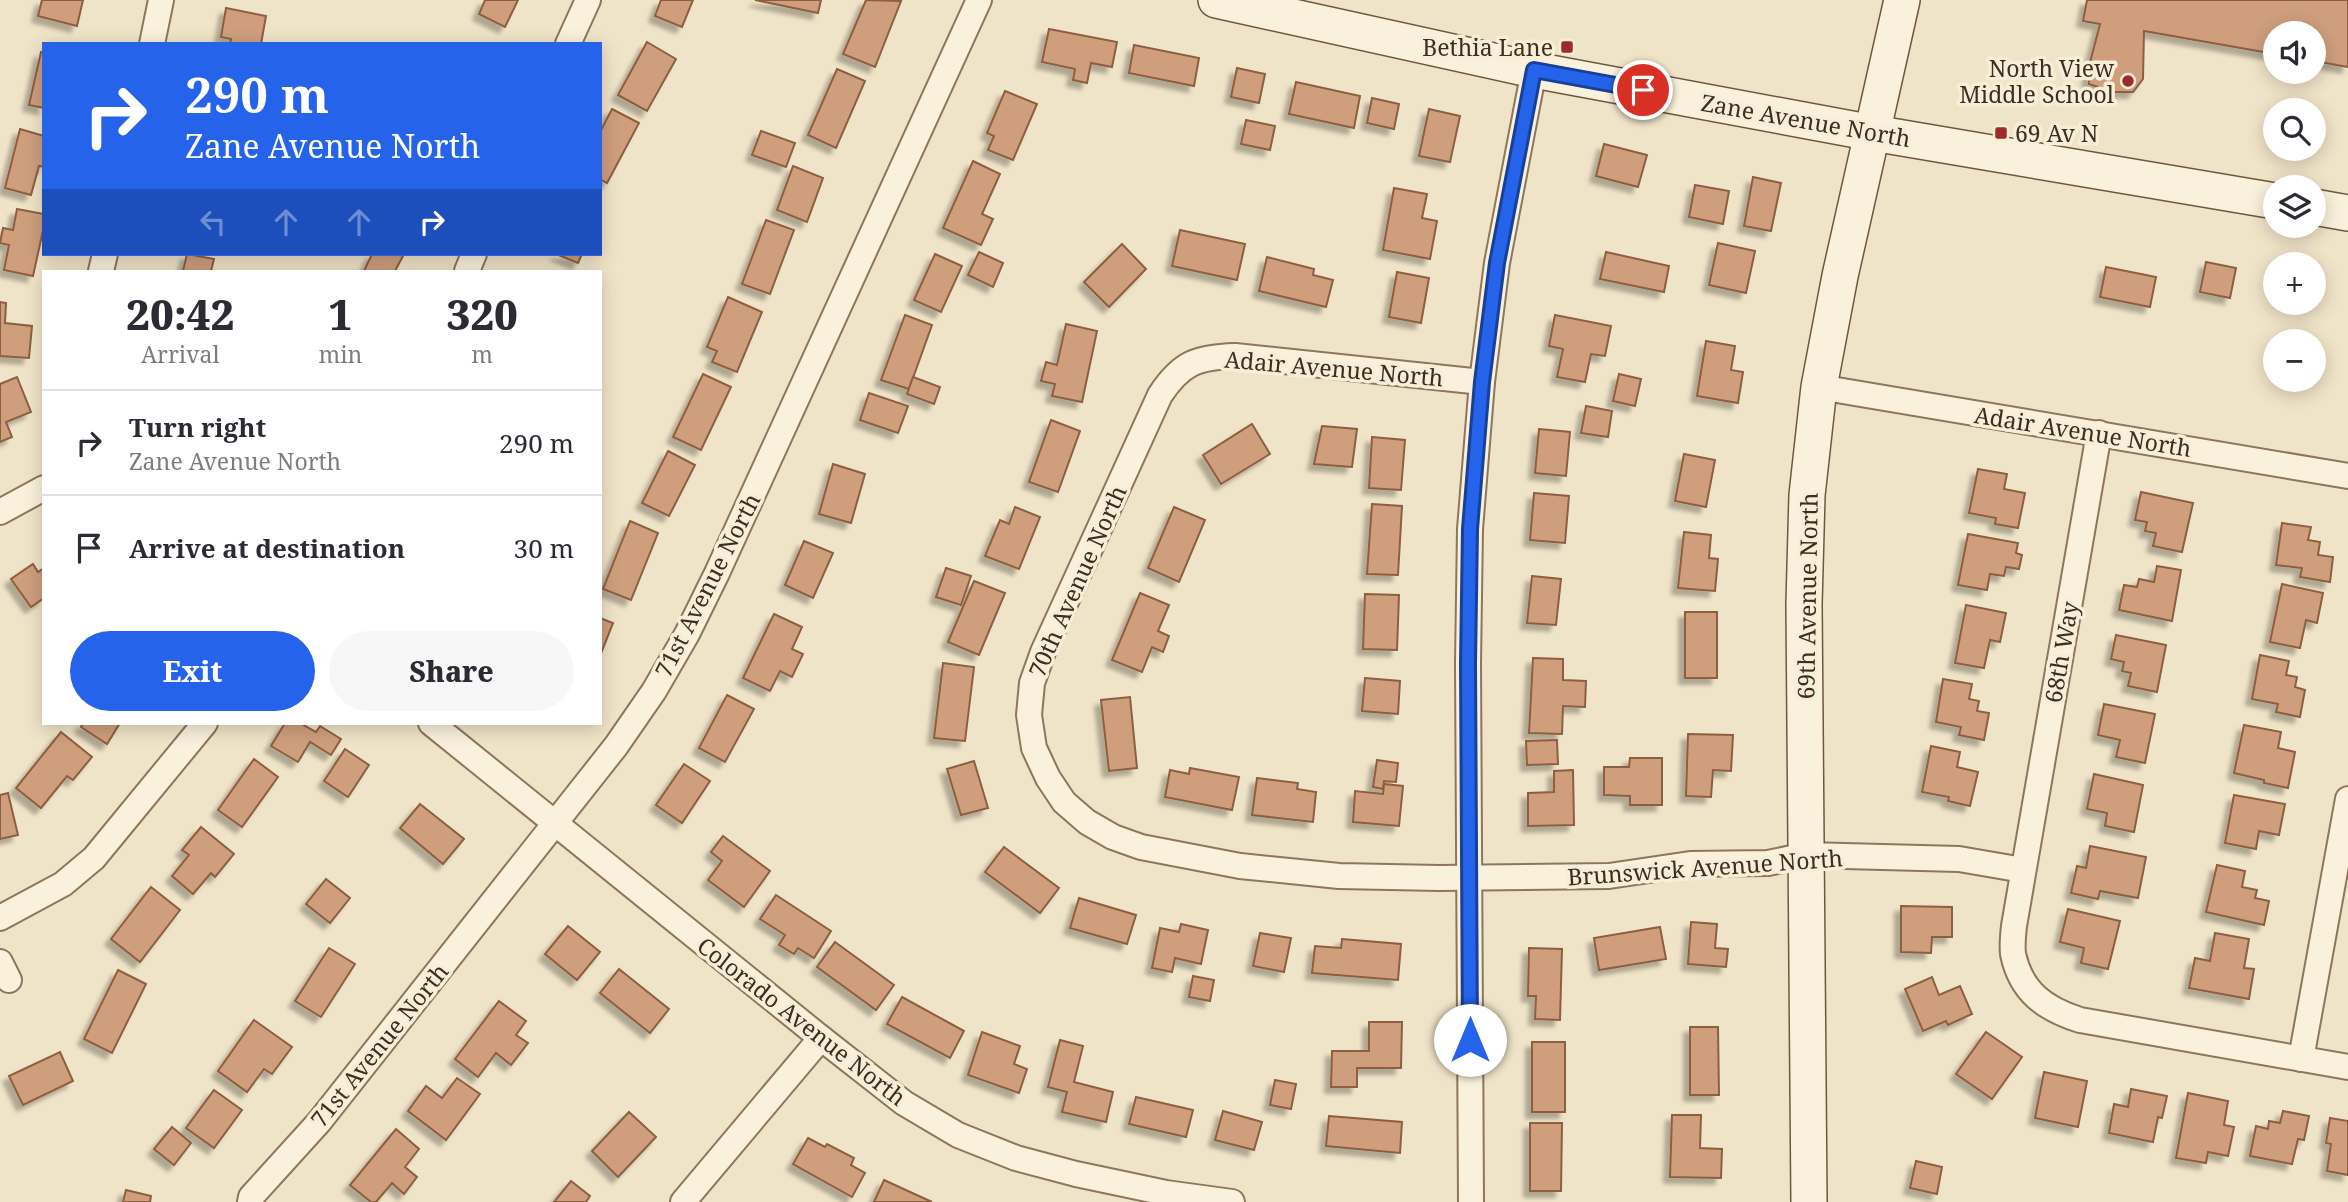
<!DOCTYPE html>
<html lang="en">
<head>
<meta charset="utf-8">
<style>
	body { margin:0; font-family:"Noto Serif",serif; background:#f7f7f7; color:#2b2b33; height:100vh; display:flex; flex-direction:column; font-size:26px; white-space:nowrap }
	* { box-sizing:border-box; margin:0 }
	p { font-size:23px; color:#7c7c81 }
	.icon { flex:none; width:38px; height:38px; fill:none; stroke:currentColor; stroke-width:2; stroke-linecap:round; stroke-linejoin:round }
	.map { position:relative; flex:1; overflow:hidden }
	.side { position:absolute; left:42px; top:270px; width:560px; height:455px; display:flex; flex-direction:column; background:#fff; border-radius:0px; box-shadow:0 4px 18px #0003 }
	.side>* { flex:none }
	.banner { position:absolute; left:42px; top:42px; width:560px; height:214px; border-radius:0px; box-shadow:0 4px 18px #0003; background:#2563eb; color:#fff; overflow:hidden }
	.controls { position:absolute; left:2263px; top:21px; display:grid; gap:14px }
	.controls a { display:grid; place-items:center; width:63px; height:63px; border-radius:50%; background:#fff; box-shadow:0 4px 18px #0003; font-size:35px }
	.pin { position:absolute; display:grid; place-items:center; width:60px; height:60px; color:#fff; margin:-30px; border:4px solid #fff; border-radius:50%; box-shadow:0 2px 7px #0007 }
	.me { position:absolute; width:77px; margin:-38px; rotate:0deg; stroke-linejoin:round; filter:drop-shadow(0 0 5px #0008) }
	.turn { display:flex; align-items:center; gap:24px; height:147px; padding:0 28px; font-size:32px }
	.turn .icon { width:91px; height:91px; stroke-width:2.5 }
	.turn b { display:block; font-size:49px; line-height:60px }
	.lanes { display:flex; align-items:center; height:66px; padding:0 28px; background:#0003; justify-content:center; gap:35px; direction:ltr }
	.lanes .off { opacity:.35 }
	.eta { display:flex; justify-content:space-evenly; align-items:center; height:119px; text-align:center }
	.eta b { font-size:42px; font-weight:800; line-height:49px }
	.primary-button { display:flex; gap:14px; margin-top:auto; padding:14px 28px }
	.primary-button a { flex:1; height:80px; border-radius:42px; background:#2563eb; color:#fff; font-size:28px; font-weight:800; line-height:80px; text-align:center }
	.primary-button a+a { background:#f7f7f7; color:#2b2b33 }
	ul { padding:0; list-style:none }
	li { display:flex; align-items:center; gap:21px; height:105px; padding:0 28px; border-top:2px solid #e1e1e2 }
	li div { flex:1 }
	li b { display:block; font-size:26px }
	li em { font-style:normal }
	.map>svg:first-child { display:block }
	.building { fill:#cf9f7d; stroke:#8d5f41; stroke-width:2; filter:url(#shadow) }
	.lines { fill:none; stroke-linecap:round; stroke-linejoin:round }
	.street-casing { stroke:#8d765c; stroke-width:28 }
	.secondary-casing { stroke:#6f573f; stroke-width:38 }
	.street { stroke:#faf1dc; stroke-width:24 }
	.secondary { stroke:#faf1dc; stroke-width:35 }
	.route-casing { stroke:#184099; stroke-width:18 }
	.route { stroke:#2563eb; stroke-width:12 }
	.poi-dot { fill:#9e2a2b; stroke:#f7eed8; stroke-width:2.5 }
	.labels { text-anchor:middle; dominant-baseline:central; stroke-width:7; stroke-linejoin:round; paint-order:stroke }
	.poi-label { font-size:23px; fill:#3d2e20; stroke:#f7eed8; text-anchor:end }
	.street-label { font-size:23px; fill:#3d2e20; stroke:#f7eed8 }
</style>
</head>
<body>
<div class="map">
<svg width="2348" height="1202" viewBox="0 0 2348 1202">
	<defs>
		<filter id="shadow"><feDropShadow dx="-6" dy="6" stdDeviation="2" flood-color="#0004"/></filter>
	</defs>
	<rect width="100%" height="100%" fill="#f0e4c8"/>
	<g class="building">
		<path d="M42 0H83L77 26 38 16Z"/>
		<path d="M485 0H518L505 27 479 14Z"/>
		<path d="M661 0H693L682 27 655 16Z"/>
		<path d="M755 0H821L818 13Z"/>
		<path d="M866 0 901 1 875 67 843 54Z"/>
		<path d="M2087 0H2348V67L2314 61V33H2275V54L2144 31 2143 79 2133 92H2113L2089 84 2088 70 2100 24 2083 21Z"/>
		<path d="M226 8 266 16 261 44H230L231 39 221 37Z"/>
		<path d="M1049 29 1117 42 1112 67 1091 63 1087 83 1073 80 1075 69 1042 62Z"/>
		<path d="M647 42 676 59 647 111 618 95Z"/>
		<path d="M1134 45 1199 58 1194 86 1129 73Z"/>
		<path d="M41 52 44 53V108L29 105Z"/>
		<path d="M1237 68 1265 74 1259 103 1231 97Z"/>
		<path d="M837 69 865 81 836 148 808 135Z"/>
		<path d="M1296 82 1360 96 1354 128 1289 114Z"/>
		<path d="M1005 91 1037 104 1013 160 988 150 994 136 987 133Z"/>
		<path d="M1372 98 1399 104 1394 129 1367 123Z"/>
		<path d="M612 109 639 123 607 183 600 179V132Z"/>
		<path d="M1429 109 1460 116 1450 162 1419 156Z"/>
		<path d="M1246 120 1275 126 1270 150 1241 144Z"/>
		<path d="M20 129 44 136V167L39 166 31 195 5 188Z"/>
		<path d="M761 131 795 143 786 167 752 155Z"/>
		<path d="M1604 144 1647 155 1638 187 1596 176Z"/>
		<path d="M973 161 1000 174 982 214 993 219 981 245 943 228Z"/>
		<path d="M793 166 823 178 807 222 777 210Z"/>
		<path d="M1753 177 1781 183 1771 231 1744 226Z"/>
		<path d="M1695 185 1729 191 1723 224 1689 217Z"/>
		<path d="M1394 188 1427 194 1422 218 1437 221 1430 259 1383 250Z"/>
		<path d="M17 209 44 214V226L33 276 4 270 9 245 0 243 3 228 13 230Z"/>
		<path d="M766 220 794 230 770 294 742 284Z"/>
		<path d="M1180 230 1245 244 1237 280 1172 266Z"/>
		<path d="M1718 243 1755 251 1746 293 1709 285Z"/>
		<path d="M1122 244 1146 269 1109 307 1084 282Z"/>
		<path d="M979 252 1003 263 993 287 968 275Z"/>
		<path d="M1606 252 1669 266 1664 292 1600 279Z"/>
		<path d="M187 254 214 259 211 271H183Z"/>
		<path d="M372 254H404L395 271H364Z"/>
		<path d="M556 254H582L578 263Z"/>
		<path d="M935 254 962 266 941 312 914 300Z"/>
		<path d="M1267 257 1314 269 1313 275 1333 280 1326 307 1259 291Z"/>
		<path d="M2206 262 2236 268 2230 298 2200 292Z"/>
		<path d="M2106 267 2156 277 2150 307 2100 297Z"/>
		<path d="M1397 272 1429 278 1421 323 1389 317Z"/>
		<path d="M728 297 762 312 737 372 712 362 717 351 707 347Z"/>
		<path d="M0 302 6 303 5 323 32 326 29 358 0 356Z"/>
		<path d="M905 315 932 325 909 389 881 380Z"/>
		<path d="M1555 315 1611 326 1605 356 1591 354 1585 382 1557 377 1563 349 1549 346Z"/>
		<path d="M1066 324 1097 331 1082 402 1052 396 1055 384 1041 381 1046 362 1057 365Z"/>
		<path d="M1706 341 1735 346 1731 370 1743 372 1738 403 1697 396Z"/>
		<path d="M703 374 731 387 701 450 673 437Z"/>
		<path d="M1619 374 1641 379 1635 406 1613 401Z"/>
		<path d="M17 377 31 412 6 422 12 437 0 442V384Z"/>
		<path d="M913 377 940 387 934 404 907 394Z"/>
		<path d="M869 393 908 406 898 433 860 420Z"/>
		<path d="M1586 406 1612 411 1608 437 1581 433Z"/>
		<path d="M1051 420 1080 431 1058 492 1029 482Z"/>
		<path d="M1252 424 1270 454 1221 484 1203 455Z"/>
		<path d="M1322 426 1357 429 1352 467 1314 464Z"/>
		<path d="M1539 429 1570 432 1566 476 1535 473Z"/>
		<path d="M1372 437 1405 440 1401 490 1369 488Z"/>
		<path d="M668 451 695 465 669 516 642 503Z"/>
		<path d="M1684 454 1715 460 1706 507 1675 501Z"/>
		<path d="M833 464 865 474 851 523 819 514Z"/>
		<path d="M1978 469 2007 474 2004 489 2025 493 2018 528 1995 524 1996 518 1969 513Z"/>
		<path d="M2141 492 2193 503 2182 552 2153 546 2156 533 2145 531 2147 522 2135 520Z"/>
		<path d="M1534 493 1569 496 1565 543 1530 540Z"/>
		<path d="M1372 504 1402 506 1398 575 1367 574Z"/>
		<path d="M1015 507 1040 517 1019 569 985 556 1000 520 1009 524Z"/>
		<path d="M1174 507 1205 520 1179 582 1148 568Z"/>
		<path d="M630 521 658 533 631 600 603 589Z"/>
		<path d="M2282 523 2311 527 2308 540 2320 542 2318 555 2333 557 2330 582 2300 577 2302 568 2276 565Z"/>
		<path d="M1684 532 1711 535 1709 558 1718 559 1715 591 1678 588Z"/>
		<path d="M1968 534 2018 543 2016 553 2022 555 2019 569 2006 567 2004 576 1990 574 1987 590 1958 585Z"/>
		<path d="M804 541 833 553 813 598 785 585Z"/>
		<path d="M33 564 38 572 44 568V598L31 607 11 579Z"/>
		<path d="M2157 566 2181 570 2172 621 2119 610 2124 585 2137 587 2139 579 2154 582Z"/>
		<path d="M946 568 971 576 961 605 936 597Z"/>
		<path d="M1532 576 1561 579 1556 625 1527 623Z"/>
		<path d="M974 581 1005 593 979 655 948 642Z"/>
		<path d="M2282 584 2323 593 2317 623 2306 620 2300 648 2270 642Z"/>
		<path d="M1140 593 1169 605 1158 631 1169 636 1163 652 1152 647 1142 672 1112 660Z"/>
		<path d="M1365 594 1399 595 1397 650 1363 649Z"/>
		<path d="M1966 605 2006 613 2000 642 1990 640 1984 668 1955 663Z"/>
		<rect x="1685" y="612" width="32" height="66"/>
		<path d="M774 614 802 627 792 649 803 654 792 677 780 671 770 691 743 678Z"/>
		<path d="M600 618 613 623 600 656Z"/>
		<path d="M2116 635 2166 645 2157 692 2128 686 2131 673 2122 671 2124 662 2111 659Z"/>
		<path d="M2260 655 2289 661 2286 675 2297 677 2295 687 2305 690 2300 717 2276 712 2278 704 2252 699Z"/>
		<path d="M1533 658 1563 659V680L1586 681 1585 707 1563 706 1562 734 1529 733Z"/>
		<path d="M943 663 974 667 965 741 934 738Z"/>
		<path d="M1365 678 1400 681 1398 714 1362 711Z"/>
		<path d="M1943 679 1972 684 1969 699 1979 701 1977 711 1989 713 1984 740 1959 735 1961 727 1936 722Z"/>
		<path d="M727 695 754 709 725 762 699 748Z"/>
		<path d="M1130 697 1137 768 1109 771 1101 700Z"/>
		<path d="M2104 704 2155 714 2145 763 2116 757 2120 740 2098 735Z"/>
		<path d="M83 723H120L107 744 81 727Z"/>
		<path d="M285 723H300L316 732 320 726 341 739 331 755 310 742 298 762 271 746Z"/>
		<path d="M2244 725 2281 732 2278 748 2295 752 2288 788 2264 783V780L2234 773Z"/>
		<path d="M61 732 92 757 73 780 67 776 41 808 16 788Z"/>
		<path d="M1688 734 1733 735 1731 771 1713 770 1711 797 1686 796Z"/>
		<path d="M1557 740 1558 764 1527 765 1526 741Z"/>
		<path d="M1931 746 1960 752 1957 767 1978 772 1970 806 1948 801 1949 797 1922 792Z"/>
		<path d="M345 749 369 765 348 797 324 781Z"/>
		<path d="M1630 758H1662V805H1630V796L1604 795V767H1629Z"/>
		<path d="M254 759 278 777 242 827 218 810Z"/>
		<path d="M1377 760 1398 763 1396 782 1384 781 1383 789 1373 787Z"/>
		<path d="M974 761 988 808 961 815 947 769Z"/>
		<path d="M684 764 710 781 682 823 656 805Z"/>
		<path d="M1190 768 1239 777 1232 810 1165 797 1170 770 1189 774Z"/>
		<path d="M1573 770 1574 825 1528 826V793L1554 792V771Z"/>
		<path d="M2094 774 2143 785 2134 832 2105 826 2107 813 2087 809Z"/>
		<path d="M1257 778 1298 783 1297 789 1316 792 1313 822 1252 815Z"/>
		<path d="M1384 784 1403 786 1399 826 1353 822 1355 791 1383 794Z"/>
		<path d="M8 793 18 835 0 839V795Z"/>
		<path d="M2234 795 2285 804 2279 835 2259 831 2256 849 2225 843Z"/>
		<path d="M420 804 464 839 443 864 400 828Z"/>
		<path d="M201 827 234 854 215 877 211 873 193 894 172 876 189 855 182 850Z"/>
		<path d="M723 836 770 871 744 907 708 880 722 861 711 852Z"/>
		<path d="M2090 846 2146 857 2138 898 2100 891 2098 899 2071 893 2077 866 2086 868Z"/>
		<path d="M1004 847 1059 888 1040 913 985 872Z"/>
		<path d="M2217 865 2245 871 2242 887 2257 890 2255 898 2269 901 2264 925 2206 912Z"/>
		<path d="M326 879 350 898 330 923 306 904Z"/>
		<path d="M151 887 180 910 140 962 111 939Z"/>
		<path d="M776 895 831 931 814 958 798 948 794 954 779 945 785 935 760 919Z"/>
		<path d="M1079 898 1136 915 1127 944 1070 928Z"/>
		<path d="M1901 906 1952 907V937H1932L1931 953 1901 952Z"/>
		<path d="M2068 909 2120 921 2108 969 2081 963 2084 948 2060 942Z"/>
		<path d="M1691 922 1717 924 1715 948 1728 949 1726 967 1688 964Z"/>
		<path d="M1181 924 1208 930 1201 964 1175 958 1172 972 1152 968 1160 928 1179 932Z"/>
		<path d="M568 926 600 952 577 980 545 954Z"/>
		<path d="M1660 927 1666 959 1599 970 1594 938Z"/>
		<path d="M1260 933 1291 938 1284 972 1253 966Z"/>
		<path d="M2215 933 2249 939 2244 968 2254 969 2249 999 2189 988 2195 958 2210 961Z"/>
		<path d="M1342 939 1401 944 1398 980 1312 973 1315 946 1341 948Z"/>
		<path d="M835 942 894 985 876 1010 817 967Z"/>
		<path d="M329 948 355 964 321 1017 295 1001Z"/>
		<path d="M1529 948 1562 949 1560 1020 1535 1019 1536 996H1528Z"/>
		<path d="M619 969 669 1009 650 1033 600 993Z"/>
		<path d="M118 970 146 984 112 1053 84 1039Z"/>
		<path d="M1193 976 1214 980 1210 1001 1189 997Z"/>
		<path d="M1932 977 1939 995 1960 986 1972 1014 1948 1025 1946 1021 1923 1031 1905 989Z"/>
		<path d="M902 997 964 1031 950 1058 887 1024Z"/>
		<path d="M499 1001 526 1021 516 1035 528 1043 511 1065 496 1053 478 1077 455 1059Z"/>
		<path d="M254 1020 292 1047 272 1074 264 1069 247 1092 218 1071Z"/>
		<path d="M1369 1022H1402L1401 1068H1357V1087H1331L1332 1051H1369Z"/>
		<path d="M1690 1027H1718L1719 1095H1690Z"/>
		<path d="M982 1032 1020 1046 1014 1064 1027 1069 1019 1093 968 1075Z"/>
		<path d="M1986 1032 2022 1057 1992 1099 1956 1074Z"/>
		<path d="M1060 1040 1083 1046 1074 1082 1113 1092 1106 1122 1062 1112 1067 1092 1048 1087Z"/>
		<rect x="1532" y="1042" width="33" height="70"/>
		<path d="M60 1052 73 1081 23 1105 9 1076Z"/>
		<path d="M2044 1072 2087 1081 2078 1127 2035 1118Z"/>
		<path d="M457 1078 480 1094 446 1140 408 1111 426 1086 442 1098Z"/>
		<path d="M1275 1080 1296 1084 1291 1109 1270 1105Z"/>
		<path d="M2131 1089 2167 1096 2162 1118 2158 1117 2153 1142 2109 1133 2114 1104 2128 1107Z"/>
		<path d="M214 1090 242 1110 214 1148 186 1128Z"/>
		<path d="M2188 1093 2228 1101 2224 1125 2234 1127 2228 1156 2208 1152 2206 1163 2176 1158Z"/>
		<path d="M1136 1097 1193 1110 1186 1137 1129 1124Z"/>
		<path d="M1223 1111 1262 1122 1254 1150 1215 1140Z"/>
		<path d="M2283 1111 2309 1116 2304 1140 2298 1139 2292 1164 2250 1156 2256 1126 2268 1129 2269 1121 2280 1123Z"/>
		<path d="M629 1112 656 1137 618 1177 592 1151Z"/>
		<path d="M1672 1115H1701L1700 1148 1722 1149 1721 1178 1670 1177Z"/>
		<path d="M1329 1116 1402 1122 1400 1153 1326 1146Z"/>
		<path d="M2330 1118 2348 1121V1175L2327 1171 2331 1144 2326 1143Z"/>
		<path d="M1530 1123H1562L1561 1191H1530Z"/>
		<path d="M172 1127 191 1143 174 1165 154 1149Z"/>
		<path d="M396 1129 419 1149 405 1167 417 1177 404 1194 392 1183 376 1202H371L350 1185Z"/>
		<path d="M808 1138 825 1147 827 1144 854 1158 851 1165 865 1173 852 1197 793 1164Z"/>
		<path d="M1916 1161 1942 1167 1937 1194 1910 1188Z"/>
		<path d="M884 1180 932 1202H874Z"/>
		<path d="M571 1181 590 1196 586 1202H554Z"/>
		<path d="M126 1190 151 1196 150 1202H123Z"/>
	</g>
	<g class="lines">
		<defs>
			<g id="street">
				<path d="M152 44 161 0"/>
				<path d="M568 44 588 0"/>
				<path d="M101 271 105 254"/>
				<path d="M467 271 474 254"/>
				<path d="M1482 382 1235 356C1197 357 1181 363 1160 395L1043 652 1032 683 1029 715 1034 748 1048 778 1064 802 1087 822 1113 837 1141 847 1240 866 1339 876 1439 878 1609 876 1690 864 1768 863 1806 855 1959 859 2023 870"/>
				<path d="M1819 387 2348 476"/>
				<path d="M2099 433 2014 926C2013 935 2012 945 2013 954 2021 992 2045 1009 2080 1020L2348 1067"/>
				<path d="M0 512 44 488"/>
				<path d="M431 723 821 1038 904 1103 958 1135 1016 1158 1076 1174 1166 1193 1232 1202"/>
				<path d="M0 918 63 884 94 858 205 723"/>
				<path d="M0 962 9 980"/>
				<path d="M2301 1059 2348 799"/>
				<path d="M250 1202 251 1197 319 1122 616 746 654 691 687 634 717 573 979 0"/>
				<path d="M683 1202 821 1038"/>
				<path d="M1471 1202 1468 663 1470 529 1482 382 1497 263 1534 70"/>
			</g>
			<g id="secondary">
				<path d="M1216 0 1534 70 1873 133 2275 201"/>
				<path d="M2314 207 2348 213"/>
				<path d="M1809 1202 1804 604 1807 495 1819 387 1840 276 1902 0"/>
			</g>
		</defs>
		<use href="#street" class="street-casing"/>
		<use href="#secondary" class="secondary-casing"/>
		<use href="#street" class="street"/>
		<use href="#secondary" class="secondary"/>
	</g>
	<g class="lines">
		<defs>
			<path id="route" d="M1470 1040 1468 663 1470 529 1482 382 1497 263 1534 70 1643 90"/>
		</defs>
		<use href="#route" class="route-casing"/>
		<use href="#route" class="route"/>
	</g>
	<g class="poi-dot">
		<rect x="1560" y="40" width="14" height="14" rx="3.5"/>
		<circle cx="2128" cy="81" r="7"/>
		<rect x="1994" y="126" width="14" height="14" rx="3.5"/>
	</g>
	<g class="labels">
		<g class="poi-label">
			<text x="1553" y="47">Bethia Lane</text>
			<text x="2114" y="68">North View<tspan x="2114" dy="26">Middle School</tspan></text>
			<text x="2015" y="133" text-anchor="start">69 Av N</text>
		</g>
		<g class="street-label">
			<text transform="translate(1806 120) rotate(10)">Zane Avenue North</text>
			<text transform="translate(1334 368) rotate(5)">Adair Avenue North</text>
			<text transform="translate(2083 431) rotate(9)">Adair Avenue North</text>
			<text transform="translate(1077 581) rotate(-66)">70th Avenue North</text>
			<text transform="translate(707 585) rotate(-63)">71st Avenue North</text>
			<text transform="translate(1807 596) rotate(-89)">69th Avenue North</text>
			<text transform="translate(2061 652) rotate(-80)">68th Way</text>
			<text transform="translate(1705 867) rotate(-4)">Brunswick Avenue North</text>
			<text transform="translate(802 1021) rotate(38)">Colorado Avenue North</text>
			<text transform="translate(379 1045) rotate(-51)">71st Avenue North</text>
		</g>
	</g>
</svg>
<div class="controls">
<a><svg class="icon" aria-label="sound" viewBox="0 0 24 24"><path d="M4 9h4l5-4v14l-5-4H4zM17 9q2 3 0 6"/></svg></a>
<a><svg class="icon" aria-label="search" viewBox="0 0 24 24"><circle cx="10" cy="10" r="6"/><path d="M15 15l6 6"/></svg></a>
<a><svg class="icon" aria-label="layers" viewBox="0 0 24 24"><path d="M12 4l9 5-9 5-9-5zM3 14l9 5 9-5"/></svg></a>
<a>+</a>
<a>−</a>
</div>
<div class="pin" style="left:1643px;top:90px;background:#d93025"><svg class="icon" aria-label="arrive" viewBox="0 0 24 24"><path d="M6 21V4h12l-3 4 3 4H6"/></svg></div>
<svg class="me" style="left:1470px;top:1040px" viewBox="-20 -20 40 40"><circle r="19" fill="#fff"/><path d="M0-13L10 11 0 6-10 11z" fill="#2563eb"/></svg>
<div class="banner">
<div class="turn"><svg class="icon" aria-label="right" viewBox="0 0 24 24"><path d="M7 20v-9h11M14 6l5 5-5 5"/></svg><div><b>290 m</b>Zane Avenue North</div></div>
<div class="lanes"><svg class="icon off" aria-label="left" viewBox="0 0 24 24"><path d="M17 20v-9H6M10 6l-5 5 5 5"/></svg><svg class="icon off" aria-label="ahead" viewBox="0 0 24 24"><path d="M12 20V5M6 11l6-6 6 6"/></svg><svg class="icon off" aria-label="ahead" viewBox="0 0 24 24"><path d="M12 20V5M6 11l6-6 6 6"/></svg><svg class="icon" aria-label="right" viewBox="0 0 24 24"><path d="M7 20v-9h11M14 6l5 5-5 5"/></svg></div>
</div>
<section class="side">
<div class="eta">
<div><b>20:42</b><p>Arrival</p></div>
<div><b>1</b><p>min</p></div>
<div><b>320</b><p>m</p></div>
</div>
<ul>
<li><svg class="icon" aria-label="right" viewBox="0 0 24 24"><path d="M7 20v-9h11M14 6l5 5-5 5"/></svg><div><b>Turn right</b><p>Zane Avenue North</p></div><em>290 m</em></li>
<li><svg class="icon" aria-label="arrive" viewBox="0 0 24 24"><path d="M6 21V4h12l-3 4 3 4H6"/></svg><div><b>Arrive at destination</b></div><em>30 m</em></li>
</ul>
<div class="primary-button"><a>Exit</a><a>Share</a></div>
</section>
</div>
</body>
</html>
